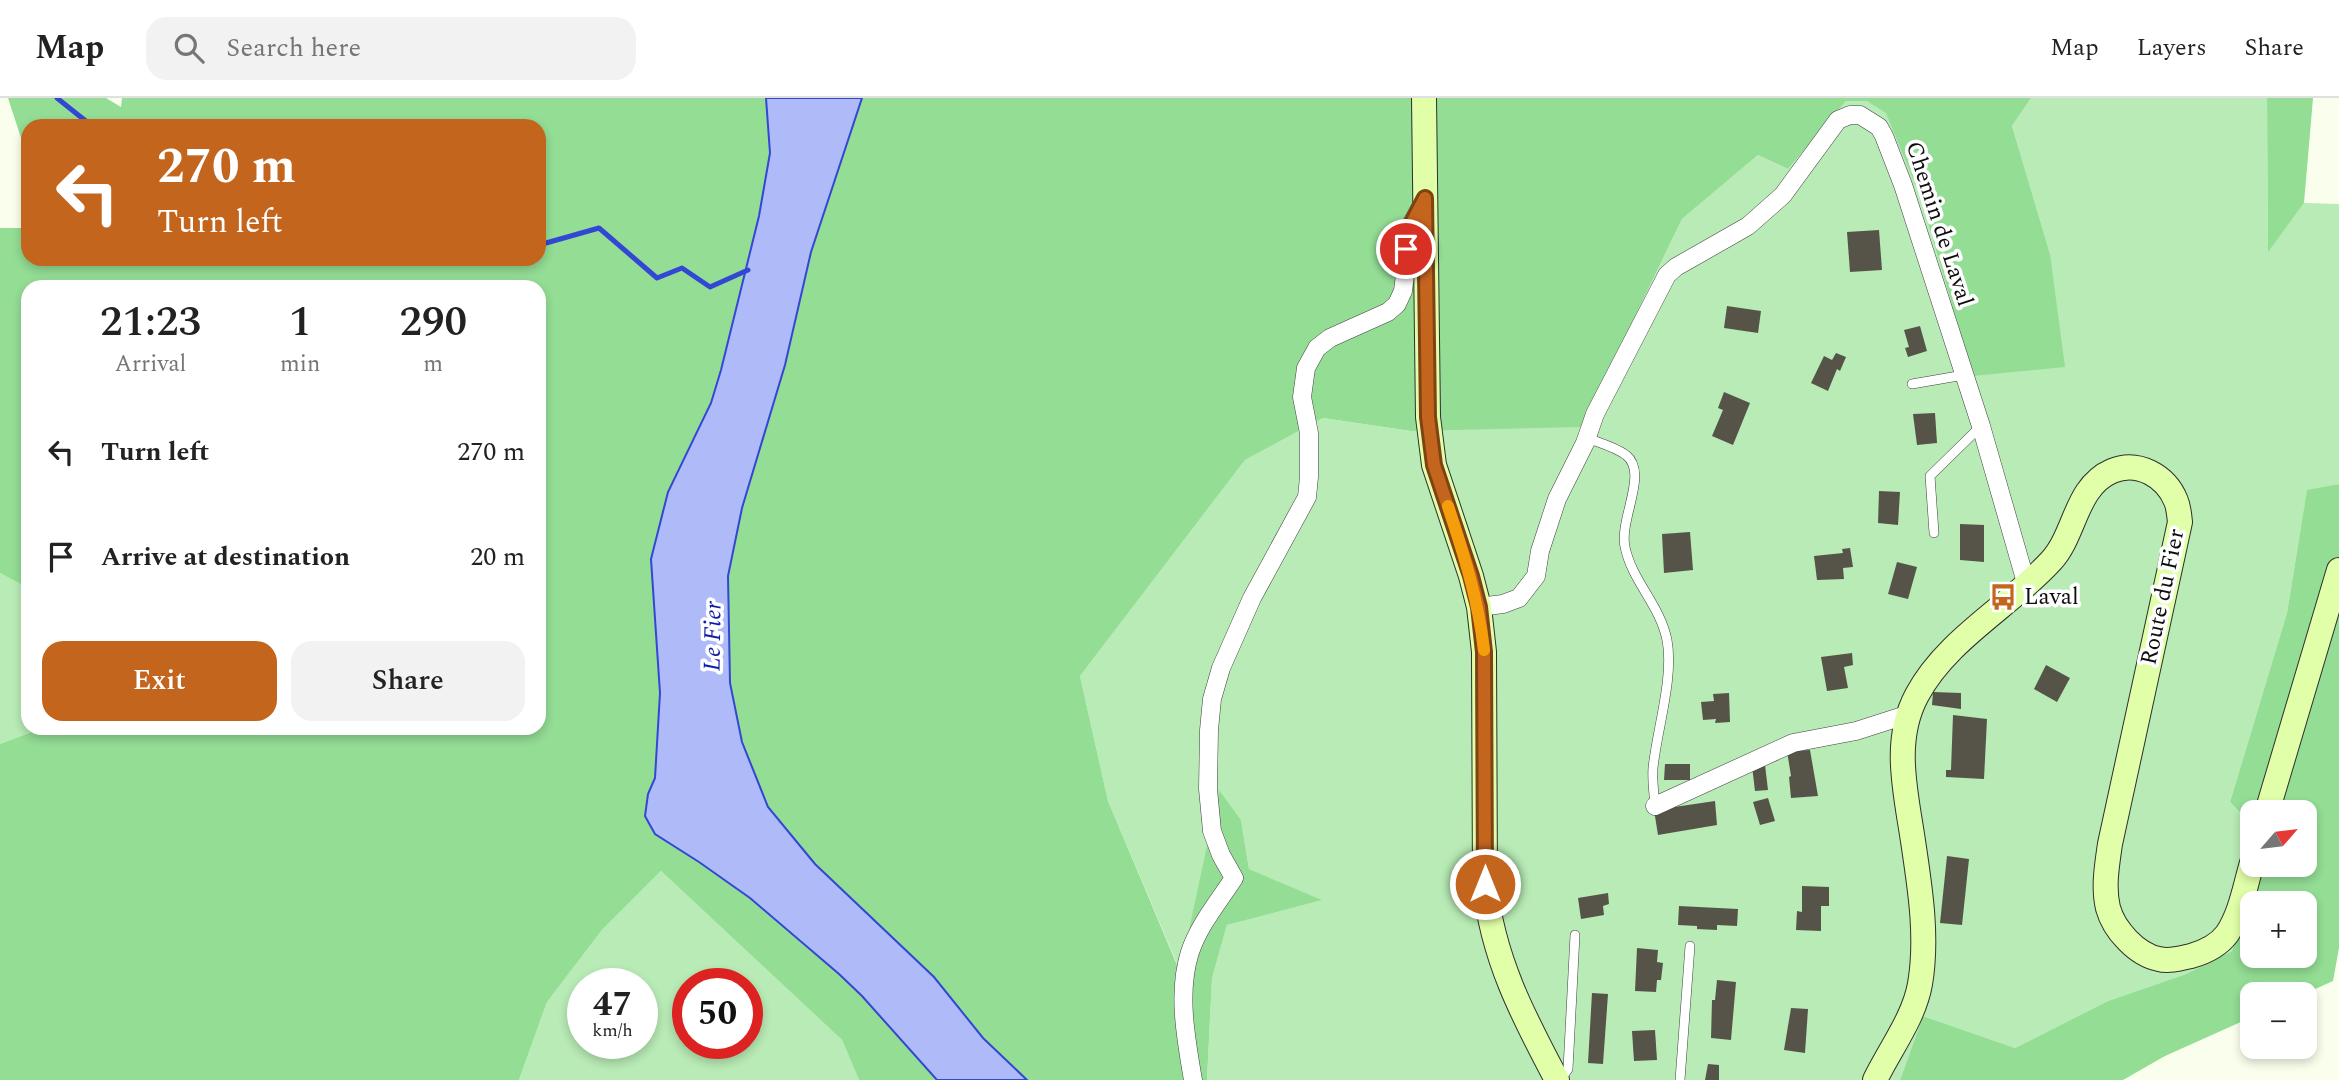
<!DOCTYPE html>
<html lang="en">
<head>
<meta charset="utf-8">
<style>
	body { margin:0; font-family:Spectral,serif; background:#f2f2f2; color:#222; height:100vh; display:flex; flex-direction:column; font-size:26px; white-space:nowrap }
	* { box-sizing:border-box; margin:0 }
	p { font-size:23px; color:#767676 }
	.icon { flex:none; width:38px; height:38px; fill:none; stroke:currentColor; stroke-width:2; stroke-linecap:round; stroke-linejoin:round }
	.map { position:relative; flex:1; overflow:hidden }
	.panel { position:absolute; left:21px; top:182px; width:525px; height:455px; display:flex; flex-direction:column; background:#fff; border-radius:21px; box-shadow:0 4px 10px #0003 }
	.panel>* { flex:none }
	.banner { position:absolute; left:21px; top:21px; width:525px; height:147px; border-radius:21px; box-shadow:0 4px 10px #0003; background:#c4651e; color:#fff; overflow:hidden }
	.needle { width:46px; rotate:62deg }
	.controls { position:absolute; left:2240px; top:702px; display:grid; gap:14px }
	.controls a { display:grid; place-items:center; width:77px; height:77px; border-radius:14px; background:#fff; box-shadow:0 4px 10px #0003; font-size:35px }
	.speed { position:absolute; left:567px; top:870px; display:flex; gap:14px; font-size:35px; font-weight:700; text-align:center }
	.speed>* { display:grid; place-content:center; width:91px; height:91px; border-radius:50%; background:#fff; box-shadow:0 4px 10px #0003; line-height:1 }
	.speed small { font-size:18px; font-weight:400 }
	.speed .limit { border:10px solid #d22; background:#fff; color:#111 }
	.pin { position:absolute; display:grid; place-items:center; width:60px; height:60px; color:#fff; margin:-30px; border:4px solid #fff; border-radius:50%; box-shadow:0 2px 7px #0007 }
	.me { position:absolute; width:77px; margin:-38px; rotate:0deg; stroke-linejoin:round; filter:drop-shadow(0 0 5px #0008) }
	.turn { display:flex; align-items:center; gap:24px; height:147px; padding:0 21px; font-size:32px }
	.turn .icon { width:91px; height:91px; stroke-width:2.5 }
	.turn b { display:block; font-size:49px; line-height:60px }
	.eta { display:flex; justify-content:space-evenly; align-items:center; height:119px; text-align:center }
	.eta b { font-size:42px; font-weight:600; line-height:49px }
	.button { display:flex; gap:14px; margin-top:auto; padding:14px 21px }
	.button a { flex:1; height:80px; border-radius:21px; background:#c4651e; color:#fff; font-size:28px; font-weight:600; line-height:80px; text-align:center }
	.button a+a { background:#f2f2f2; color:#222 }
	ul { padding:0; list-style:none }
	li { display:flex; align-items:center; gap:21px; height:105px; padding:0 21px }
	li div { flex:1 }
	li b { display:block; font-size:26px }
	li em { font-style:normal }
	header { display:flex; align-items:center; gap:42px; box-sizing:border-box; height:98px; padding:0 35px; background:#fff; border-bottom:2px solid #e0e0e0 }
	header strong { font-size:33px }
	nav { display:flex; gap:38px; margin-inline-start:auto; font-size:24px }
	.search { width:490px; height:63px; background:#f2f2f2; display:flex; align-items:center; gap:18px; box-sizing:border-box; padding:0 24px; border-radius:21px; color:#767676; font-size:26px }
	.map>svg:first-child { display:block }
	.green { fill:#b8ebb5; fill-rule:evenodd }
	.forest { fill:#93dd95; fill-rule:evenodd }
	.water { fill:#afbbf9; stroke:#3347d4; stroke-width:2 }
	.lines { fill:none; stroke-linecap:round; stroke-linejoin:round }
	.stream { stroke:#3347d4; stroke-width:5 }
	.building { fill:#565449 }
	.service-casing { stroke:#404040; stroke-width:10 }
	.minor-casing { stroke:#404040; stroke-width:19 }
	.secondary-casing { stroke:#2f2f2f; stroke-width:26 }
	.service { stroke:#fff; stroke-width:9 }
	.minor { stroke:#fff; stroke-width:18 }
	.secondary { stroke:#e0ffa8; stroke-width:24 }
	.route-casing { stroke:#7f4214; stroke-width:18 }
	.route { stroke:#c4651e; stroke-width:12 }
	.slow { stroke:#f59e0b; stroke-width:12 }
	.labels { text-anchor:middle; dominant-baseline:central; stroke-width:7; stroke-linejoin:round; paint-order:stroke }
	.street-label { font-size:23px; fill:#0d0d0d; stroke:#fff }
	.poi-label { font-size:23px; fill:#0d0d0d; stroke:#fff; text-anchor:start }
	.water-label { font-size:24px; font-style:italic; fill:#101ea5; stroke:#fff }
</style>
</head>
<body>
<header>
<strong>Map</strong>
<div class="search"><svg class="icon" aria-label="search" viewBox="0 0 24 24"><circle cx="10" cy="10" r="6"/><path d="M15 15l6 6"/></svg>Search here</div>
<nav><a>Map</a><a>Layers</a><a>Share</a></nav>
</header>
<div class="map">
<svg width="2339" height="982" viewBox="0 0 2339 982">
	<rect width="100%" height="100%" fill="#faffed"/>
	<g class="green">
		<path d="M2031 0H2267L2268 153 2304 105 2339 106V386L2307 393 2287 515 2230 704 2252 727V766L2261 767 2232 853 2186 876 2108 903 2015 950 1923 918 1900 982H1207L1212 880 1227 827 1321 802 1249 771 1241 722 1219 693 1181 875 1108 703 1080 578 1245 362 1323 320 1411 333 1618 255 1682 121 1758 57 1788 71 1846 3H1867L1886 14 1922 104 2050 156 2012 28Z"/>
		<path d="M0 475 28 490V630H42L0 646Z"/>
		<path d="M661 773 842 942 859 982H519L547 904 602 832ZM583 886H642V945H583ZM688 886H747V945H688Z"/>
	</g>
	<g class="forest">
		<path d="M8 0H106L121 9 122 0H2031L2012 28 2050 156 2065 269 1973 278 1922 104 1886 15 1867 3H1846L1788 71 1758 57 1682 121 1582 329 1411 333 1323 320 1245 362 1080 578 1108 703 1180 874 1219 692 1241 722 1249 771 1322 802 1227 827 1212 880 1207 982H859L842 942 661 773 602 832 547 904 519 982H0V646L42 630H539V189H28V490L0 475V130H28V161H539V28H28V53L23 46Z"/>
		<path d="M2267 0H2313L2304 105 2268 154Z"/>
		<path d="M2339 386V850L2333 883 2304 896H2252V919L2165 958 2123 982H1900L1923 918 2015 950 2108 903 2186 876 2232 853 2261 767 2305 766V714H2252V727L2230 704 2287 515 2307 392ZM2252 805H2305V858H2252Z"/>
	</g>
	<path class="water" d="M766 0H862L811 154 785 267 742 410 728 478 730 585 742 644 768 709 815 766 934 879 983 940 1027 982H937L862 898 839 876 750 800 699 764 655 736 645 718 648 696 655 680 660 595 651 461 668 394 711 305 721 272 759 118 770 55Z"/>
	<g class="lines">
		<g class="stream">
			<path d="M57 0 92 28"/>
			<path d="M539 147 599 130 657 180 682 170 710 189 748 172"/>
		</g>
	</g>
	<g class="building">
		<path d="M1879 132 1882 172 1850 174 1847 134Z"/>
		<path d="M1727 208 1761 213 1758 235 1724 230Z"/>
		<path d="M1920 228 1927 253 1908 259 1905 250 1909 249 1904 232Z"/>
		<path d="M1836 255 1846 259 1840 273 1837 271 1828 293 1811 285 1824 258 1832 262Z"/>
		<path d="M1724 294 1750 305 1733 347 1712 338 1723 312 1718 310Z"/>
		<path d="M1935 315 1937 345 1917 347 1913 316Z"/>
		<path d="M1879 393 1900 394 1898 427 1878 425Z"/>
		<path d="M1960 426 1984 427V464L1960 462Z"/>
		<path d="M1690 434 1693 472 1664 475 1662 436Z"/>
		<path d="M1850 450 1853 469 1843 470 1844 481 1817 482 1814 458 1843 455 1842 451Z"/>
		<path d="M1897 464 1917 469 1908 501 1888 496Z"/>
		<path d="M1852 555 1853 567 1844 569 1848 590 1827 593 1821 559Z"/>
		<path d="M2046 567 2070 580 2057 604 2034 591Z"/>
		<path d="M1933 594 1961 595V611L1932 607Z"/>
		<path d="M1729 595 1730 624 1715 625 1716 621 1703 622 1701 604 1714 603 1713 596Z"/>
		<path d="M1953 617 1987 621 1984 681 1946 679V672H1951Z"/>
		<path d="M1810 652 1818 698 1791 700 1789 679 1791 678 1787 653Z"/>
		<path d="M1665 666H1690V682H1664Z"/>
		<path d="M1765 667 1768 692 1755 693 1752 668Z"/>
		<path d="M1768 700 1775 723 1760 727 1753 704Z"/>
		<path d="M1715 703 1717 727 1658 737 1654 712Z"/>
		<path d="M1947 758 1969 761 1962 827 1940 825Z"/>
		<path d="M1802 788 1829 789V808H1821V833L1796 832 1797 813 1802 814Z"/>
		<path d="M1608 795 1609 806 1603 808 1604 817 1581 821 1578 800Z"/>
		<path d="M1679 808 1738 811 1737 828 1717 827V832L1697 831V828L1678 827Z"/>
		<path d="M1637 850 1658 852 1657 864 1663 865 1661 882H1657L1656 894 1635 893Z"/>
		<path d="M1717 882 1736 884 1731 942 1711 940 1712 902H1715Z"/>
		<path d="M1592 895 1608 896 1603 966 1588 965Z"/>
		<path d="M1791 910 1808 911 1805 955 1784 952Z"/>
		<path d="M1655 932 1657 962 1634 963 1632 933Z"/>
		<path d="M1708 966 1719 967V982H1705Z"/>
	</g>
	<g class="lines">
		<defs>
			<g id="service">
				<path d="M1912 286 1964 277"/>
				<path d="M1587 340C1600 345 1615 349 1626 357 1649 375 1619 421 1625 449 1632 483 1660 507 1667 542 1674 580 1657 631 1653 670 1652 682 1654 695 1655 708"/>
				<path d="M1934 435 1930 378 1981 328"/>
				<path d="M1560 982 1568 971 1575 837"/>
				<path d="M1680 982 1690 848"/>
			</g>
			<g id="minor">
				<path d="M1479 509 1503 506 1519 500 1536 478 1540 453 1557 401 1585 345 1595 316 1667 177 1676 169 1748 128 1783 97 1838 22 1850 17H1860L1879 29 1884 38 1903 87 1981 328 2027 488"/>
				<path d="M1655 708 1793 645 1856 633 1909 616"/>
				<path d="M1193 982C1186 941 1177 894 1190 854 1199 827 1219 803 1234 780L1221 757 1212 733 1208 691 1209 632 1212 601 1221 570 1252 500 1307 399 1309 379V335L1302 299 1306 270 1317 250 1330 240 1388 214 1397 206 1403 193 1411 127 1424 103"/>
			</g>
			<g id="secondary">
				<path d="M1424 0 1428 319 1434 367 1471 478 1479 509 1484 554 1485 786C1492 859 1523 918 1557 982"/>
				<path d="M2267 714 2339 472"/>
				<path d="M1875 982C1890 951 1914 920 1920 886 1928 839 1920 790 1913 743 1906 695 1892 643 1917 597 1947 541 2009 509 2051 463 2076 436 2075 389 2112 373 2138 362 2166 378 2176 403 2179 410 2179 417 2180 424L2110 746C2107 767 2103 789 2108 810 2114 832 2137 857 2159 861 2169 864 2182 860 2191 858 2205 854 2218 848 2227 836 2241 815 2245 788 2252 765"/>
			</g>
		</defs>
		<use href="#service" class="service-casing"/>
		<use href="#minor" class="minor-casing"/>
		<use href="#secondary" class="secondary-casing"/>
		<use href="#service" class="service"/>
		<use href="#minor" class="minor"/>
		<use href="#secondary" class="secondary"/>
	</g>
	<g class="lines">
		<defs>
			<path id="route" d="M1406 151 1411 127 1425 100 1428 319 1434 367 1471 478 1479 509 1484 554 1485 786"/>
		</defs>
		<use href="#route" class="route-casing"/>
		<use href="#route" class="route"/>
		<path class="slow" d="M1448 408C1464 457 1478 501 1484 552"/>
	</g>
	<defs>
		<symbol id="bus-bare" viewBox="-9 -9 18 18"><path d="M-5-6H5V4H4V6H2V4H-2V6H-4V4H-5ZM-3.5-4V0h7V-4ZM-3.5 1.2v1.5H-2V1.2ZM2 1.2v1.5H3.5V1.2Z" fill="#c4651e" stroke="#fff" stroke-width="2.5" paint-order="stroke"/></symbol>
	</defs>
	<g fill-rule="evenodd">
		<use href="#bus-bare" x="1984" y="480" width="38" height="38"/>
	</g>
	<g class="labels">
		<g class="street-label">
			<text transform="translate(1939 126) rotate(72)">Chemin de Laval</text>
			<text transform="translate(2163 499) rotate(-78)">Route du Fier</text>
		</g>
		<g class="poi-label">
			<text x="2024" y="499">Laval</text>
		</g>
		<g class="water-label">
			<text transform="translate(713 538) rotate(-89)">Le Fier</text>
		</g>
	</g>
</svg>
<div class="controls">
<a><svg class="needle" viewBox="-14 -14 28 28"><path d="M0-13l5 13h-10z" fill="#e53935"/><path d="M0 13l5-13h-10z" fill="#767676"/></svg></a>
<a>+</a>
<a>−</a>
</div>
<div class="speed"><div>47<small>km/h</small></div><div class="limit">50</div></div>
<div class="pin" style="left:1406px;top:151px;background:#d93025"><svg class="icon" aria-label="arrive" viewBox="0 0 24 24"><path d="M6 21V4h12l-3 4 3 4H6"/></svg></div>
<svg class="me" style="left:1485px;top:786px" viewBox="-20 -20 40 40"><circle r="17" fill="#c4651e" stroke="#fff" stroke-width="3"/><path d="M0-11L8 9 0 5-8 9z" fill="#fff"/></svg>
<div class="banner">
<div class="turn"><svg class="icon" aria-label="left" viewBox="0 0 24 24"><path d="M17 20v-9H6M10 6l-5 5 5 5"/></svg><div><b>270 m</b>Turn left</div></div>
</div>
<section class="panel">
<div class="eta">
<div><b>21:23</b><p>Arrival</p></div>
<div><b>1</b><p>min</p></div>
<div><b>290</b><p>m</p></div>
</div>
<ul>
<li><svg class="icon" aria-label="left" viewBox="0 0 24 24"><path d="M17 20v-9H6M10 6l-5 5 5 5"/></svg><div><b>Turn left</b></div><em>270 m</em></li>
<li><svg class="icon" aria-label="arrive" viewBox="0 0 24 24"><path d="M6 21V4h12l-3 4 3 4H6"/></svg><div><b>Arrive at destination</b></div><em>20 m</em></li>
</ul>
<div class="button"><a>Exit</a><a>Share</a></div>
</section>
</div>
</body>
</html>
